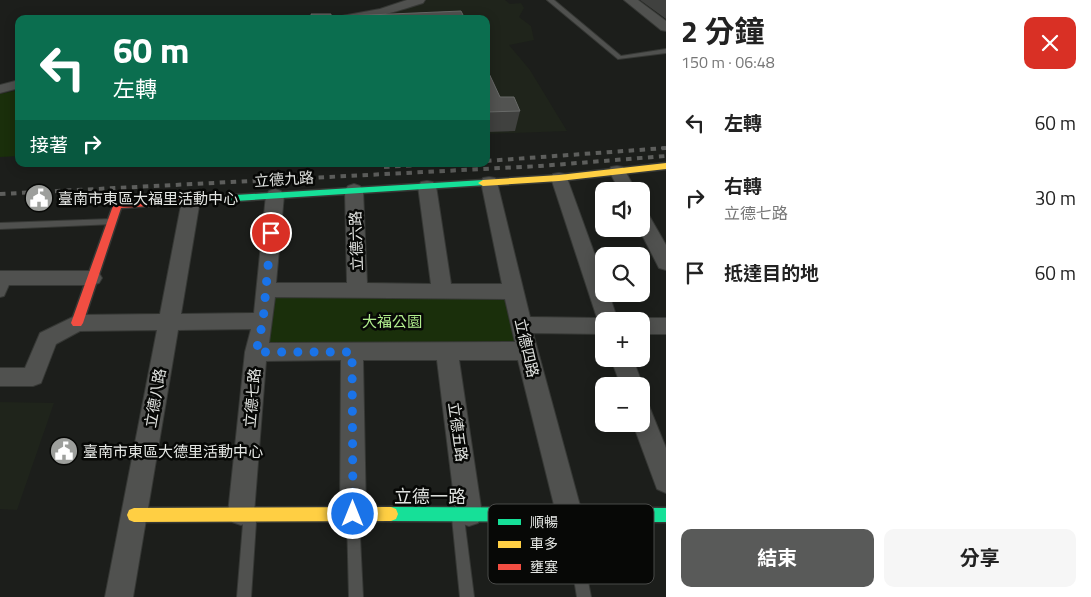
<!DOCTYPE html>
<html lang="zh-TW">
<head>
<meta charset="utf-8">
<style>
	body { margin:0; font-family:"Titillium Web","Noto Sans TC",sans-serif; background:#f6f6f6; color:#222; height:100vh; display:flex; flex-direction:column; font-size:19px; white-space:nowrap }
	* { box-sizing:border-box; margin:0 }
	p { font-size:16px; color:#767676 }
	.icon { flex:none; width:28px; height:28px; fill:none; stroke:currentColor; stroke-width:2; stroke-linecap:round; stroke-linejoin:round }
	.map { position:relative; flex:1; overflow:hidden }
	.sheet { display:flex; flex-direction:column; background:#fff; width:425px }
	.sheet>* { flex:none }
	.banner { position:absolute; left:15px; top:15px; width:475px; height:152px; border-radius:10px; box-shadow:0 2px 12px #0003; background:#0b6e4f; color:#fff; overflow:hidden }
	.controls { position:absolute; left:595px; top:182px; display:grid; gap:10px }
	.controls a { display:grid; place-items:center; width:55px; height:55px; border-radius:10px; background:#fff; box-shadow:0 2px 12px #0003; font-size:25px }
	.pin { position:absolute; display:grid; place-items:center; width:42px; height:42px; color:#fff; margin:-21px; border:2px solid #fff; border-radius:50%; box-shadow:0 1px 5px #0007 }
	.me { position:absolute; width:55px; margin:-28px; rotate:0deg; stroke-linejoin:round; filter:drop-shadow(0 0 4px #0008) }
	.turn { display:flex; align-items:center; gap:18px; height:105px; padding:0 15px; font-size:22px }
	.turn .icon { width:65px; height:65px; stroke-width:2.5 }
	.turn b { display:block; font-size:35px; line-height:42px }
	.then { display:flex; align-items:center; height:48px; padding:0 15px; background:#0003; gap:10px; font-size:19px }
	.round { display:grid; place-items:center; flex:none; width:52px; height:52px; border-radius:10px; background:#f6f6f6 }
	.headline { display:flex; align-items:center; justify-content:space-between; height:85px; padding:0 15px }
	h1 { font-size:30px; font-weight:700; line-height:38px }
	.cta { display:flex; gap:10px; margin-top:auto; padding:10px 15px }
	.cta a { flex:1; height:58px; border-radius:10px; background:#595a59; color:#fff; font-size:20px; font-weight:700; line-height:58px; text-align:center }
	.cta a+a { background:#f6f6f6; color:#222 }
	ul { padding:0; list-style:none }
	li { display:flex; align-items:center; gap:15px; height:75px; padding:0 15px }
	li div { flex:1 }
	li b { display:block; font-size:19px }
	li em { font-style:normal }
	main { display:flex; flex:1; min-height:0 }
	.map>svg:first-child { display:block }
	.built { fill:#1f241b }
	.green { fill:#1a2f0b }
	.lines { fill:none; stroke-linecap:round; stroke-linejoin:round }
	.lane-casing { stroke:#363835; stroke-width:2 }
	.street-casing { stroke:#363835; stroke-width:2 }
	.fast-casing { stroke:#363835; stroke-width:3 }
	.slow-casing { stroke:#363835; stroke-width:3 }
	.jam-casing { stroke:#363835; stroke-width:3 }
	.lane { fill:#50514f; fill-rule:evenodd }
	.street { fill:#50514f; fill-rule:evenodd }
	.fast { fill:#16e098; fill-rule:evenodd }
	.slow { fill:#ffcf43; fill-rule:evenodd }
	.jam { fill:#f24e42; fill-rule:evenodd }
	.rail-far1 { stroke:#5d5e5c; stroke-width:2.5; stroke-dasharray:4.5 4.5; stroke-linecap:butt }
	.rail { stroke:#5d5e5c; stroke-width:4; stroke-dasharray:5.5 5.5; stroke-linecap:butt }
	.wall { fill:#40413f }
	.building { fill:#525351; stroke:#686a68 }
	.route { stroke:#1a73e8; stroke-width:9; stroke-dasharray:0 16.2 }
	.labels { text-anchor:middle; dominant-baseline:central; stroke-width:5; stroke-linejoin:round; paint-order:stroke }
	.street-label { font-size:15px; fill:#e3e5e2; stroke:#070806 }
	.poi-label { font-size:15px; fill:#e3e5e2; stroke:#070806; text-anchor:start }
	.park-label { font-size:15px; fill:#b1ed8d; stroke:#070806 }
	.near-street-label { font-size:18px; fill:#e3e5e2; stroke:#070806 }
	.key { fill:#070806; stroke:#494a48; stroke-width:1 }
	.key-label { font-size:14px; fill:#e3e5e2 }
</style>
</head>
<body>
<main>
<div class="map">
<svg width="666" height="597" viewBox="0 0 666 597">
	<rect width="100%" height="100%" fill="#1c1e1b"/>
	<g class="built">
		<path d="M426 0H505L510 4 521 3 524 8 519 17 531 26 534 40 509 45 530 70 567 131 486 134V19H361Z"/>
		<path d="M0 402 54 403 17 510 0 509Z"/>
	</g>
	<g class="green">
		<path d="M19 90V156L0 157V94Z"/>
		<path d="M266 290 514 292 527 351 256 352Z"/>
	</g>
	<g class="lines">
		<defs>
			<g id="lane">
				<path d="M547 0H554L621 56 666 49V53L618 59Z"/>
				<path d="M111 219 114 220 116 222 114 224 0 229V223Z"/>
				<path d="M7 274 12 278 4 296 0 297V283L4 275Z"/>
				<path d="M353 511 358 513 359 517 363 597H349L347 517 348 513Z"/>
				<path d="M458 512 463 514 464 518 474 597H460L452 518 453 514Z"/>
				<path d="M247 513 252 515 256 522 251 597H237L243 524 241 519 242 515Z"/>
				<path d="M570 513 575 515 576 519 591 597H577L564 519 565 515Z"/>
			</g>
			<g id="street">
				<path d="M407 0H425L423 3C391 13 374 19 340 19L342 16 380 9Z"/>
				<path d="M624 0H638L666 21V31L661 30Z"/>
				<path d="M19 80V88L0 93V85Z"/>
				<path d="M617 166 623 167 636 191H620L609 171 611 167Z"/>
				<path d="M559 173 565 174 567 178 604 280V294H609L618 321H604V334L533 333 582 513 578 522 569 525 560 522 556 513 518 360H459L482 514 478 523 469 526 460 523 456 514 437 360H363L366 514 362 523 353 526 344 523 340 514 341 360 266 361 254 513 250 522 241 525 232 522 228 513 245 352 251 329 178 330 133 597H105L157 330 80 331 56 344 41 383 33 386H0V368H25L40 333 77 315 160 314 182 200 185 196 191 194 197 196 200 200 181 314 254 313 266 195 269 191 275 189 281 191 284 195 276 283H347L345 190 348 186 354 184 360 186 363 190 367 283 431 284 418 186 421 182 427 181 433 182 436 186 451 284H502L481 182 483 178 489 177 495 178 497 182 530 317 597 318 551 178 553 174ZM275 297 505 299 515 342 269 343Z"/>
				<path d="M641 210 647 212 666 245V270L659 268 639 229H641Z"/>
				<path d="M0 271H92L99 273 102 278 99 283 92 285H0Z"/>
				<path d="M641 318H666V334H641V321H633Z"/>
				<path d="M611 359H633L643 386 641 390V386H621Z"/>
				<path d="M641 403 649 406 666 448V493L657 489 633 424H641Z"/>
			</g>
			<g id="fast">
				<path d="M483 180 488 183 486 185 219 202 214 199 219 196Z"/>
				<path d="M391 507 666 508V522L391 521 386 519 384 514 386 509Z"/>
			</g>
			<g id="slow">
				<path d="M666 163V169L559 181 483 186 478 183 483 180 559 175Z"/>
				<path d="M391 507 396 509 398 514 396 519 391 521 134 522 129 520 127 515 129 510 134 508Z"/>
			</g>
			<path id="jam" d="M219 196 222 197 224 199 222 201 121 208 83 323 81 326H73L71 323 114 203Z"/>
		</defs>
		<use href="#lane" class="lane-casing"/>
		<use href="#street" class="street-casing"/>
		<use href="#fast" class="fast-casing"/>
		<use href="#slow" class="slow-casing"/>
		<use href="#jam" class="jam-casing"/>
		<use href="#lane" class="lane"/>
		<use href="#street" class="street"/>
		<use href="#fast" class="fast"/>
		<use href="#slow" class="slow"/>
		<use href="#jam" class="jam"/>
		<path class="rail-far1" d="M661 148H666"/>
		<g class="rail">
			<path d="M486 161 666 148"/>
			<path d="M384 167 435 164"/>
			<path d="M0 194 540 166 666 156"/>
		</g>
	</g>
	<g class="wall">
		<path d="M640 0H666V19Z"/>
		<path d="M486 67 500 97 520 111 515 131 486 132Z"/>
	</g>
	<g class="building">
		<path d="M461 11 465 19H345V16Z"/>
		<path d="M311 14H331V19H312Z"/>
		<path d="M486 67 500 97H514L520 111 486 112Z"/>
	</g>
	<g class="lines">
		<path class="route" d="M271 233 263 321 256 352H352L353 514"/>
	</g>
	<defs>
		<symbol id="civic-disc" viewBox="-11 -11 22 22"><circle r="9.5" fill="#9d9f9c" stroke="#070806"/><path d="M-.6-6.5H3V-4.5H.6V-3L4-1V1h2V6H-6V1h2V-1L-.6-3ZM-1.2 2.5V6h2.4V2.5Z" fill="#fff"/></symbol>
	</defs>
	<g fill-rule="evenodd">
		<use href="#civic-disc" x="23" y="182" width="32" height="32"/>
		<use href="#civic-disc" x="48" y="435" width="32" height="32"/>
	</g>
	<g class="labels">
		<g class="street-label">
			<text transform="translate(284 179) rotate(-4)">立德九路</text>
			<text transform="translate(356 241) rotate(-92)">立德六路</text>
			<text transform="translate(527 348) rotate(77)">立德四路</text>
			<text transform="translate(155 398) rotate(-80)">立德八路</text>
			<text transform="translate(252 398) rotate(-85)">立德七路</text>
			<text transform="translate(458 432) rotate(82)">立德五路</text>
		</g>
		<g class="poi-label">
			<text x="58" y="198">臺南市東區大福里活動中心</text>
			<text x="83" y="451">臺南市東區大德里活動中心</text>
		</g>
		<g class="park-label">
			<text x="392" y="321">大福公園</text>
		</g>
		<g class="near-street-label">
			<text x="430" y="496">立德一路</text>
		</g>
	</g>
	<rect x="488" y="504" width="166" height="80" rx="8" class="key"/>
	<rect x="498" y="519" width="23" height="6" fill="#16e098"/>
	<rect x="498" y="541" width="23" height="7" fill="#ffcf43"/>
	<rect x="498" y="564" width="23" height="6" fill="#f24e42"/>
	<g class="key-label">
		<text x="530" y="527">順暢</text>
		<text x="530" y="549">車多</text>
		<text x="530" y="572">壅塞</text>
	</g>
</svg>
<div class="controls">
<a><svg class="icon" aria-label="sound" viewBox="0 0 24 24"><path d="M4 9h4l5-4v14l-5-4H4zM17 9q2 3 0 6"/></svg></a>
<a><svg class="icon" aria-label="search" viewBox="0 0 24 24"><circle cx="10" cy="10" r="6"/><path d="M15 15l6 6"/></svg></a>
<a>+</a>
<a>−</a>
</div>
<div class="pin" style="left:271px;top:233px;background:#d93025"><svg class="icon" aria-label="arrive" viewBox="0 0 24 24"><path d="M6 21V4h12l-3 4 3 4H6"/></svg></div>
<svg class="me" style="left:353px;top:514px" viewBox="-20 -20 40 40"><circle r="17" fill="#1a73e8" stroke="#fff" stroke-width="3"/><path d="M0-11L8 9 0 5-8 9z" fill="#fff"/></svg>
<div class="banner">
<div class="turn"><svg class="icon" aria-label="left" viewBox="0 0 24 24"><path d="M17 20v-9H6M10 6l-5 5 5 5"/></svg><div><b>60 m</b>左轉</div></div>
<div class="then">接著<svg class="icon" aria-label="right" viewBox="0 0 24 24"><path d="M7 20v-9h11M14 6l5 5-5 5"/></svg></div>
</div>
</div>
<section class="sheet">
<div class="headline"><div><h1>2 分鐘</h1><p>150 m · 06:48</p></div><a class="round" style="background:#d93025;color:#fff"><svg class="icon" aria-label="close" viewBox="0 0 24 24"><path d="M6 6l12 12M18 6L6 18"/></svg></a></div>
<ul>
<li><svg class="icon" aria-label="left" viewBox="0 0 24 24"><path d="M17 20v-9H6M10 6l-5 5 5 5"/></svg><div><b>左轉</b></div><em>60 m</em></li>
<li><svg class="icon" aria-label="right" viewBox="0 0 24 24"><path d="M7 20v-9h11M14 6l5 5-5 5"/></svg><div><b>右轉</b><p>立德七路</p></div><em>30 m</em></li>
<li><svg class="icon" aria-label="arrive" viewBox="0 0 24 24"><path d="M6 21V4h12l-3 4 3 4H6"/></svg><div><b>抵達目的地</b></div><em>60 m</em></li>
</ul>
<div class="cta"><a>結束</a><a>分享</a></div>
</section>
</main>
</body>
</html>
